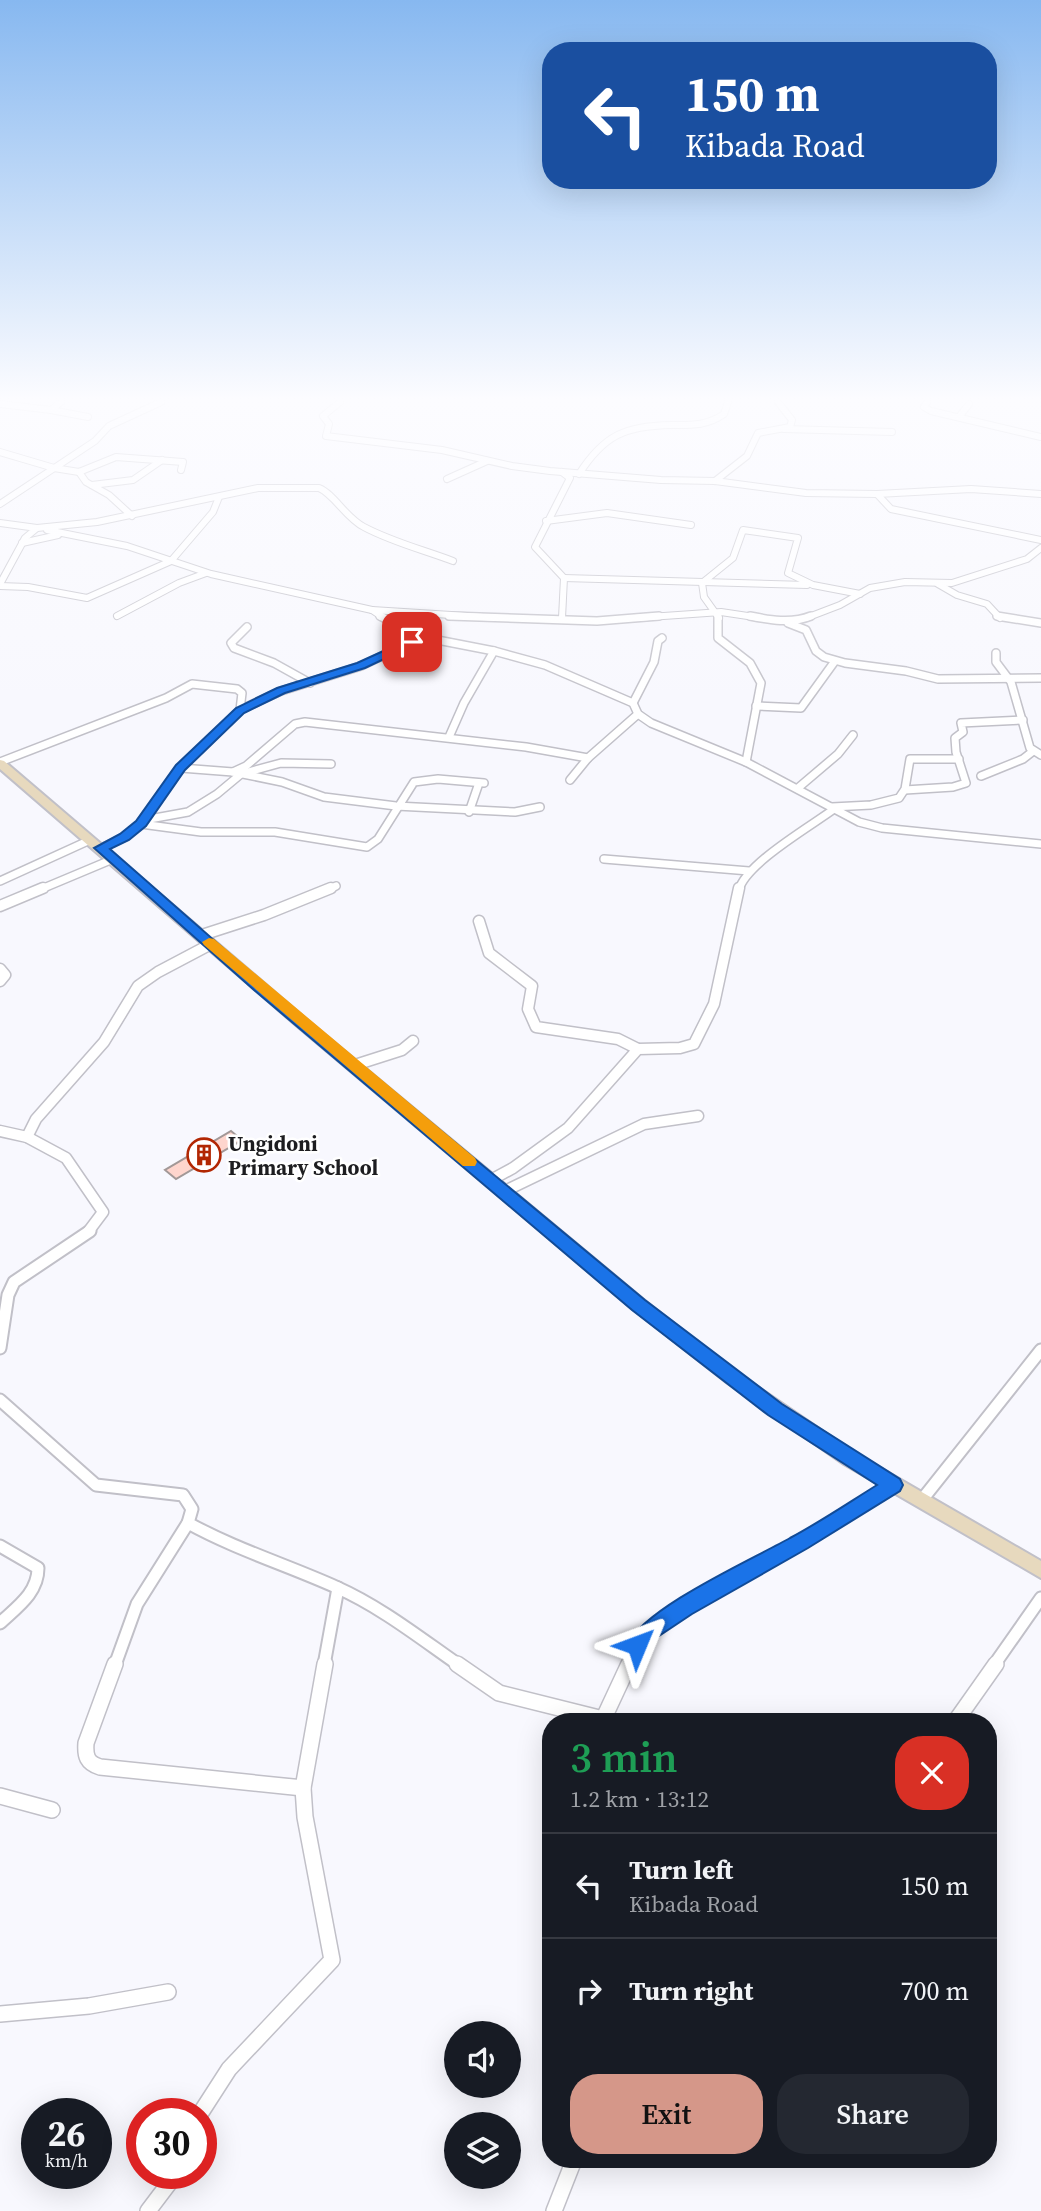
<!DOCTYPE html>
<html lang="en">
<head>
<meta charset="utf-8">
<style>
	body { margin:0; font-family:"Source Serif 4",serif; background:#242831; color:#f1f3f6; height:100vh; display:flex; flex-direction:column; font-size:26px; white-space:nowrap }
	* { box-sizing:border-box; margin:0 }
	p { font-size:23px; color:#9ea1a6 }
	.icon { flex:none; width:38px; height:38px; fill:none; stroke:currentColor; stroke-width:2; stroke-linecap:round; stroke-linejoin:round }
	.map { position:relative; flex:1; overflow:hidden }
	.side { position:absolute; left:542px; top:1713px; width:455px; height:455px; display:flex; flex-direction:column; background:#171b24; border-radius:28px; box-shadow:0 7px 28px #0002 }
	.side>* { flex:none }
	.banner { position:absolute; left:542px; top:42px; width:455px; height:147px; border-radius:28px; box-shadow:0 7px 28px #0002; background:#1a4fa0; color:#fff; overflow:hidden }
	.fabs { position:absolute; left:444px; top:2021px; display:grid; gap:14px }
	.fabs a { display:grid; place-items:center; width:77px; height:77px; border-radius:50%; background:#171b24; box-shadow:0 7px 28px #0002; font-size:35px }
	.speed { position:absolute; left:21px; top:2098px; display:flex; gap:14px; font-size:35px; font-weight:700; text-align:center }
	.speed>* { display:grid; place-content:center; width:91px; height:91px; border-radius:50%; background:#171b24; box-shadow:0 7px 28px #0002; line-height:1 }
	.speed small { font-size:18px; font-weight:400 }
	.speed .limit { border:10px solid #d22; background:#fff; color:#111 }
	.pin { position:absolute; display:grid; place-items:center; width:60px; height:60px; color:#fff; margin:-30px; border-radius:14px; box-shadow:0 4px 10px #0006 }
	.me { position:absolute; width:77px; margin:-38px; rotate:46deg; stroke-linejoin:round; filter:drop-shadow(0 0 5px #0008) }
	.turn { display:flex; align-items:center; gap:24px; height:147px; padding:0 28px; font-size:32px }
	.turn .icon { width:91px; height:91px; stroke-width:2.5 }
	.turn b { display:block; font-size:49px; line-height:60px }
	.round { display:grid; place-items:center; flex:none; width:74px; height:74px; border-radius:28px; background:#242831 }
	.head { display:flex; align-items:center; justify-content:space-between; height:119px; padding:0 28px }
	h1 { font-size:42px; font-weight:600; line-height:52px; color:#1e9e55 }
	.cta { display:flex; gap:14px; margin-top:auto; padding:14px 28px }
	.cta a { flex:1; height:80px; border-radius:28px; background:#d59789; color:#111; font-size:28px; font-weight:600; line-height:80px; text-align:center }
	.cta a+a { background:#242831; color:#f1f3f6 }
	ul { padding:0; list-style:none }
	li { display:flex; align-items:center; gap:21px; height:105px; padding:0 28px; border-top:2px solid #363941 }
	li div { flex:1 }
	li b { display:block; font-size:26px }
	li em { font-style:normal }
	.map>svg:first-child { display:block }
	.building { fill:#fed5cd; stroke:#a29897; stroke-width:2 }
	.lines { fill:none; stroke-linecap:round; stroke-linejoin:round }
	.minor-far4-casing { stroke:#c1c0c8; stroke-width:8 }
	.minor-far3-casing { stroke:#c1c0c8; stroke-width:10 }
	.minor-far2-casing { stroke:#c1c0c8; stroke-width:13 }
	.minor-far1-casing { stroke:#c1c0c8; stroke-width:15 }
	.minor-casing { stroke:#c1c0c8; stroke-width:18 }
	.secondary-casing { stroke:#c1c0c8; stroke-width:4 }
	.minor-far4 { stroke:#fff; stroke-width:6 }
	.minor-far3 { stroke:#fff; stroke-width:7 }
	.minor-far2 { stroke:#fff; stroke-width:10 }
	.minor-far1 { stroke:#fff; stroke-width:11 }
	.minor { stroke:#fff; stroke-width:15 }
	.secondary { fill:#e7d9be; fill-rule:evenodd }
	.route { fill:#1a73e8; stroke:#114b97; stroke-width:2 }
	.slow { fill:#f59e0b }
	.labels { text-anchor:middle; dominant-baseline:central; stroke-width:5; stroke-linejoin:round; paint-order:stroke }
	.poi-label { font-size:21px; font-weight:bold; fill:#1d1d20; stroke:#fff; text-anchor:start }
</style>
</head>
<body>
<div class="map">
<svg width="1041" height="2211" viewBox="0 0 1041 2211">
	<rect width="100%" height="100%" fill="#f8f8fe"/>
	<path class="building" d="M231 1131 242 1140 176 1179 165 1170Z"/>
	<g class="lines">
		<defs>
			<g id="minor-far4">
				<path d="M340 402 323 416 329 424 326 436 442 450 512 466 550 471 661 480 715 481 806 493 877 494 891 509 1041 540"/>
				<path d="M927 402 924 407 931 411 1041 437"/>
				<path d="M0 404 51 410 61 402"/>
				<path d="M51 410 88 417"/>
				<path d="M959 417 969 404"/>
				<path d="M784 429 892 432"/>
				<path d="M0 452 54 468 79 472 116 457 183 462 181 470"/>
				<path d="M79 472 86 482 109 495 132 516"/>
				<path d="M562 472 570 478 535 547 564 578 562 618"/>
				<path d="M579 474C604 435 625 426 671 425 691 425 707 426 724 414L728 402"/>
				<path d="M447 479 487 461"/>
				<path d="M715 481 747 456 758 433 790 427 792 420 778 402"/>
				<path d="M92 485 133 480 162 460"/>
				<path d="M877 494 971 489 1041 494"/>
				<path d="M0 504 95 441 109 426 161 402"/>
				<path d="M546 521 607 513 691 525"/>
				<path d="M0 523 37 528 25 538 0 584"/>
				<path d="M37 528 97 522 258 488H319C334 494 346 518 364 527 392 542 424 550 453 561"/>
				<path d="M47 530 127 546 211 574 372 610 384 618"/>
				<path d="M22 543 58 535"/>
				<path d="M564 578 807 585"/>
				<path d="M938 584 957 595 987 604 1000 618"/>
				<path d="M0 586 28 587 87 598 171 561 213 512 219 497"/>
				<path d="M372 610 499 618"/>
				<path d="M117 616 179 583 206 573"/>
				<path d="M635 618 721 612 761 618"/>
				<path d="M719 618 704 597 702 583 733 558 743 530 798 538 788 573 813 585 860 594"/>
				<path d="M806 618 840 605 870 588 905 582 952 583 1027 559 1041 548"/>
			</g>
			<g id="minor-far3">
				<path d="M380 616 422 637"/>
				<path d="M449 616 597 621 659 616"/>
				<path d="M718 616V638L750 663 761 683 746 762"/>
				<path d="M750 616C770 620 791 624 811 616"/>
				<path d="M997 616 1041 623"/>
				<path d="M788 623 806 630 816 651 824 657 845 663 906 671 938 679 1041 678"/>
				<path d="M247 627 231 643 234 648 274 663 310 683"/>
				<path d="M996 653V662L1011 682 1030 748 1041 755"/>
				<path d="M633 703 654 662 658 641 662 638"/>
				<path d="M756 706 801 708 835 661"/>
				<path d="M449 737 464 703 494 651"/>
				<path d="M0 762 166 698 192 684 237 689 242 693 240 710"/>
				<path d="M181 768 233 772 246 766 295 724 305 722 526 747 588 758 638 714"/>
				<path d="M233 772 282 782 324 797 396 806 515 812 540 807"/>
				<path d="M981 776 1023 759 1032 752"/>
				<path d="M570 780 588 758"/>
				<path d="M798 788 838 754 853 735"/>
				<path d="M905 790 953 787 966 783 956 752 955 738 963 732 961 723 1023 720"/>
				<path d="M832 807 871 805 899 798 905 789 910 759H959"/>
				<path d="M469 812 479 783"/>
				<path d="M144 820 188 812 217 794 241 774 281 763 331 764"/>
				<path d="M141 824 201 832H275L367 847 378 839 414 782 438 779 484 783"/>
				<path d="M101 848 125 837 141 824 181 768 240 710 281 691 361 666 422 637 494 651 545 665 633 703 638 714 651 723 746 762 859 822 882 828 1041 844"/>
				<path d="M604 859 749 871"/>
				<path d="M0 881 90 840"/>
				<path d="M39 890 113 859"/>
				<path d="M327 890 336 886"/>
				<path d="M739 890C745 864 811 826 834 809"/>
			</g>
			<g id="minor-far2">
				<path d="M0 906 43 888"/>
				<path d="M479 921 489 953 532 986 528 1009 536 1027 618 1039 638 1049"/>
				<path d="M202 935 264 915 331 888"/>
				<path d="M0 969 5 975 0 981"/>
				<path d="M355 1065 402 1050 413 1041"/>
				<path d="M0 1131 27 1137 66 1158 103 1212 88 1232"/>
				<path d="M27 1137 36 1119 104 1042 138 986 158 972 211 944"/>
				<path d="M491 1180 513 1168 568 1128 638 1049 680 1048 694 1044 714 1004 739 888"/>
				<path d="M505 1191 644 1124 698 1116"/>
			</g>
			<g id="minor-far1">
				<path d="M0 1348 8 1295 14 1282 90 1231"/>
				<path d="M0 1400 96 1485 183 1495 192 1509 188 1523C235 1549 287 1565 336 1587 381 1607 420 1638 459 1665"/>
				<path d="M921 1501 1041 1350"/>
				<path d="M0 1546 38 1568C38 1593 17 1607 0 1623"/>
				<path d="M115 1665 137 1604 188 1523"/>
				<path d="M324 1665 338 1588"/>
				<path d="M628 1665 637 1645 646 1634 685 1607 801 1542 893 1485"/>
				<path d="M994 1665 1041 1598"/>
			</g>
			<g id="minor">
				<path d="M115 1664 86 1743C85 1756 87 1763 100 1767L303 1788"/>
				<path d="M457 1664 499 1693 603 1719"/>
				<path d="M602 1722 629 1664"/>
				<path d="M955 1722 996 1664"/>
				<path d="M0 1796 52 1810"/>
				<path d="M0 2014 89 2006 168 1992"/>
				<path d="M200 2114 229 2069 332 1960 305 1817 303 1788 325 1664"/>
				<path d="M148 2211 176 2174"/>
				<path d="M554 2211 574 2160"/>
			</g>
			<path id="secondary" d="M0 760 4 761 306 1019 645 1301 737 1373 856 1454 1041 1561V1578L844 1464 725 1381 633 1309 296 1025 0 769Z"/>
		</defs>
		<use href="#minor-far4" class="minor-far4-casing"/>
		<use href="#minor-far3" class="minor-far3-casing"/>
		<use href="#minor-far2" class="minor-far2-casing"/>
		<use href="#minor-far1" class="minor-far1-casing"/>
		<use href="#minor" class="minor-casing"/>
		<use href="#secondary" class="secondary-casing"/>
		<use href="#minor-far4" class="minor-far4"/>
		<use href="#minor-far3" class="minor-far3"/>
		<use href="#minor-far2" class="minor-far2"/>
		<use href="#minor-far1" class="minor-far1"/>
		<use href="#minor" class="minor"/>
		<use href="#secondary" class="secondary"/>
	</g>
	<linearGradient id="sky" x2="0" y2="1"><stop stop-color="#87b8f0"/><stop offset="0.56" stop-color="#fcfcff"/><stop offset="1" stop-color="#fcfcff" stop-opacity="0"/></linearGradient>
	<rect width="1041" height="712" fill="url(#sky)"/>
	<path class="route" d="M412 638 418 642 416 644 365 668 285 693 244 713 185 770 146 826 129 840 110 849 264 984 645 1300 782 1404 900 1479 903 1485 900 1491 808 1548 692 1614 653 1640 645 1652 637 1655 630 1652 627 1645C645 1607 751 1560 790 1538 820 1522 848 1503 877 1485L768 1415 632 1310 254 990 94 848 120 834 136 821 176 765 236 708 277 688 357 663Z"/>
	<path class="slow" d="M209 938 214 939 475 1158 477 1162 475 1166H463L204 945 202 942Z"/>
	<defs>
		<symbol id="building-ring" viewBox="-11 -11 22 22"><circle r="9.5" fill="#fff" stroke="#b22703" stroke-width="1.5"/><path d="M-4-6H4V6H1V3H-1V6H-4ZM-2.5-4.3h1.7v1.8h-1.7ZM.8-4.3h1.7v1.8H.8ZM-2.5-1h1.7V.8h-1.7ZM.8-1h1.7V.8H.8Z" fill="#b22703"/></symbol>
	</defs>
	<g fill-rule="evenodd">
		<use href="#building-ring" x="185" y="1136" width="38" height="38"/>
	</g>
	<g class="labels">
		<g class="poi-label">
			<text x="228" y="1143">Ungidoni<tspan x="228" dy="24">Primary School</tspan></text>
		</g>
	</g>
</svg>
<div class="fabs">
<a><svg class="icon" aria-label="sound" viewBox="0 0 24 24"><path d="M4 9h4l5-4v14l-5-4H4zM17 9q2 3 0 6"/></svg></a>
<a><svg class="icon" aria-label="layers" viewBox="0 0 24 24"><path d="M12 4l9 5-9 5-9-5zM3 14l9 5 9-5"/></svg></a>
</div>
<div class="speed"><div>26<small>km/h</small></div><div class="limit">30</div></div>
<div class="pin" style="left:412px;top:642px;background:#d93025"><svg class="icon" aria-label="arrive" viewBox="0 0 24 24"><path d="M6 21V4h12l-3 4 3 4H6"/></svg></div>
<svg class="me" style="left:637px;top:1645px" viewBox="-20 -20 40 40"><path d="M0-17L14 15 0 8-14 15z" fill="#1a73e8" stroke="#fff" stroke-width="4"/></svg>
<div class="banner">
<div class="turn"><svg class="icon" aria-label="left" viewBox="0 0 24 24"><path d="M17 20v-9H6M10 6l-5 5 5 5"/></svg><div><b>150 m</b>Kibada Road</div></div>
</div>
<section class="side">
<div class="head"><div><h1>3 min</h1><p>1.2 km · 13:12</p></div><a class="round" style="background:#d93025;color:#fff"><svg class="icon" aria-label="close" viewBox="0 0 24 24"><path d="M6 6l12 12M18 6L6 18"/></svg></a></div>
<ul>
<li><svg class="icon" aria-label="left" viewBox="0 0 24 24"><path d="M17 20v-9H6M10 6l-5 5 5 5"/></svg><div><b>Turn left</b><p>Kibada Road</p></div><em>150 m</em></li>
<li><svg class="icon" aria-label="right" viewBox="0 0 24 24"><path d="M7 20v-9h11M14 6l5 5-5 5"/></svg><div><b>Turn right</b></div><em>700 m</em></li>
</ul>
<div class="cta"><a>Exit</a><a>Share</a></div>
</section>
</div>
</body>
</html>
